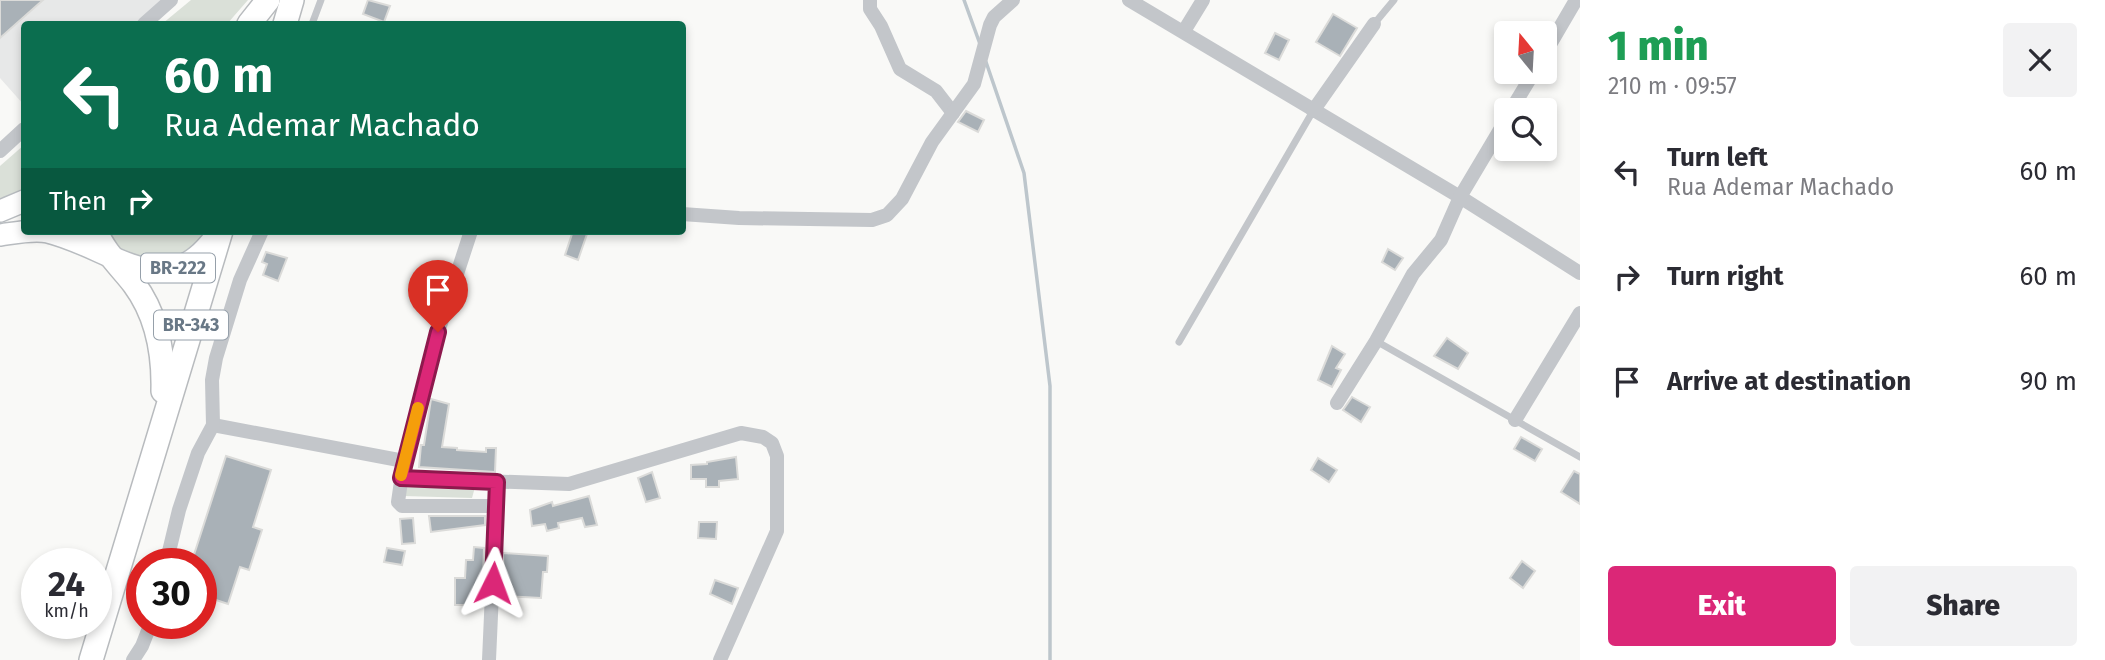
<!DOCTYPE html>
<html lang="en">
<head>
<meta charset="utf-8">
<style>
	body { margin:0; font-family:"Fira Sans",sans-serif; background:#f2f2f3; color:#2b2b33; height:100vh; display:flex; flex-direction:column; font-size:26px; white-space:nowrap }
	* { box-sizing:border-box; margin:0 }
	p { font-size:23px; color:#7c7c81 }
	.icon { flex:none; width:38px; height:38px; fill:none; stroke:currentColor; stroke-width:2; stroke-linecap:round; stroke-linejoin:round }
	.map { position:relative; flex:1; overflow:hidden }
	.side { display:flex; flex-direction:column; background:#fff; width:525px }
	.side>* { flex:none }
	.guide { position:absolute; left:21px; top:21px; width:665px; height:214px; border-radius:7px; box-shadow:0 4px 10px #0003; background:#0b6e4f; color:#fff; overflow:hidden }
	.needle { width:46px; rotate:342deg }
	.fabs { position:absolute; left:1494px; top:21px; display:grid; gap:14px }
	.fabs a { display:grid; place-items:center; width:63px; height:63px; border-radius:7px; background:#fff; box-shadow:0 4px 10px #0003; font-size:35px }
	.speed { position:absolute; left:21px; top:548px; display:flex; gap:14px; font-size:35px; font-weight:700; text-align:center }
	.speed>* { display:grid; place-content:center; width:91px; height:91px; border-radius:50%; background:#fff; box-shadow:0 4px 10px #0003; line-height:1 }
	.speed small { font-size:18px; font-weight:400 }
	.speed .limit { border:10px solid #d22; background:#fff; color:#111 }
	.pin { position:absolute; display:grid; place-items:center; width:60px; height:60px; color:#fff; margin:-72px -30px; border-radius:50% 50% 50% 0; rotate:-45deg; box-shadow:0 0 7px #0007 }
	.pin .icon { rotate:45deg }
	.me { position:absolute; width:77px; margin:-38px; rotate:3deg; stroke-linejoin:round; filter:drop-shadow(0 0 5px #0008) }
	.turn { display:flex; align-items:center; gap:24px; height:147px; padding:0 28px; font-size:32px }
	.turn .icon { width:91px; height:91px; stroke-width:2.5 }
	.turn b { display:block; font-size:49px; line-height:60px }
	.then { display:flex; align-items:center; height:66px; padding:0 28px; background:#0003; gap:14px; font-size:26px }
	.round { display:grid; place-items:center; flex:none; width:74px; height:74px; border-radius:7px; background:#f2f2f3 }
	.overview { display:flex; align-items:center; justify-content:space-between; height:119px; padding:0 28px }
	h1 { font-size:42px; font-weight:800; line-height:52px; color:#1e9e55 }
	.action { display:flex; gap:14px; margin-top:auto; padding:14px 28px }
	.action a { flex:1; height:80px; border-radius:7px; background:#db2777; color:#fff; font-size:28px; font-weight:800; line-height:80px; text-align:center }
	.action a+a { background:#f2f2f3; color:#2b2b33 }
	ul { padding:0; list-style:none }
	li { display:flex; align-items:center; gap:21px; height:105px; padding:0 28px }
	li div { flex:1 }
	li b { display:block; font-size:26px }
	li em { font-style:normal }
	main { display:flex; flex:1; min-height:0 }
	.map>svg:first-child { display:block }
	.built { fill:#e7e8e8 }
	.green { fill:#dae0d8 }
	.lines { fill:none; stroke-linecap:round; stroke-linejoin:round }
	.stream { stroke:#bdc6cc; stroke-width:3.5 }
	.building { fill:#a9b1b7; stroke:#dbdbd9; stroke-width:2 }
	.primary-casing { stroke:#b8bcc0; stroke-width:24 }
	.trunk-casing { stroke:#b8bbbe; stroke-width:26 }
	.service { stroke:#c3c6ca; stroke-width:7 }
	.minor { stroke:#c3c6ca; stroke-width:14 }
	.primary { stroke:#fff; stroke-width:21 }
	.trunk { stroke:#fff; stroke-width:23 }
	.route-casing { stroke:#8e194d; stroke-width:18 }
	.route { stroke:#db2777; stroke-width:12 }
	.slow { stroke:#f59e0b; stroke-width:12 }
	.labels { text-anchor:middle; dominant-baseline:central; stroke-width:7; stroke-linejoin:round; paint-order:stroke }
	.shield { fill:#fff; stroke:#96a0aa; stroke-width:2 }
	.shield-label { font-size:18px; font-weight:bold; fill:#697886 }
</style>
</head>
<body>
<main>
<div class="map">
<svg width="1580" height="660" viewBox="0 0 1580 660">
	<rect width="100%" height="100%" fill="#f9f9f7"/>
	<path class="built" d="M0 0H165L136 24H24V105L0 78Z"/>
	<g class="green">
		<path d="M191 0H248L227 24H162Z"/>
		<path d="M24 145V192L0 198V166Z"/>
		<path d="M104 231H208L193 251 159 264 122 253Z"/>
		<path d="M406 482 475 487 472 498 404 496Z"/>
	</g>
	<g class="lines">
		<g class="stream">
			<path d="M964 0 980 44"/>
			<path d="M986 62 1024 173 1050 386V660"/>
		</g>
	</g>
	<g class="building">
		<path d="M0 0H43L0 38Z"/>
		<path d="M368 0 390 6 384 22 363 14Z"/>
		<path d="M1333 14 1357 28 1340 56 1316 42Z"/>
		<path d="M1275 33 1289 40 1279 60 1265 53Z"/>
		<path d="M966 111 984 120 978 132 958 122Z"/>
		<path d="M573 231 587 234 578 260 565 255Z"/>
		<path d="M1388 249 1403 258 1395 270 1382 262Z"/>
		<path d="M266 252 287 258 278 281 263 275 267 264 262 262Z"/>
		<path d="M1447 338 1468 353 1458 369 1434 356Z"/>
		<path d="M1332 346 1345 354 1336 368 1341 370 1332 387 1318 380Z"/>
		<path d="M1352 397 1370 407 1361 422 1343 410Z"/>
		<path d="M431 399 449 404 442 447 457 448V450L486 452V448H496L495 472 419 467 421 445H424Z"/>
		<path d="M1521 437 1542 449 1535 461 1514 449Z"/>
		<path d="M226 456 271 470 253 527 262 530 249 570 240 567 228 604 201 595V564H191Z"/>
		<path d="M736 457 738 479 719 481V487H706V479H691V465L707 464V462Z"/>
		<path d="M1318 458 1337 470 1329 482 1311 470Z"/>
		<path d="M1574 471 1580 474V504L1561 492Z"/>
		<path d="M652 472 660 498 646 502 638 478Z"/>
		<path d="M589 496 597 525 585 527 582 518 558 523 559 528 547 531 545 524 532 526 530 510 552 502 553 506Z"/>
		<path d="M429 516H485V525L431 532Z"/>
		<path d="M413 518 415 543 402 544 400 519Z"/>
		<path d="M699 522H717L716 539 698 538Z"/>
		<path d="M474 547 484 548 482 605H455V578H465L466 560H473Z"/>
		<path d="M387 548 405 551 402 565 384 562Z"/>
		<path d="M503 553 548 556 547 572H543L541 598 504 596Z"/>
		<path d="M1522 561 1535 571 1523 588 1510 578Z"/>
		<path d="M715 580 738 588 732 604 710 594Z"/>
	</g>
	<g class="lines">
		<defs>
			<g id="primary">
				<path d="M0 211 24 201"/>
				<path d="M0 235C15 233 33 229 48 232 114 248 167 310 219 231"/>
			</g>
			<g id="trunk">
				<path d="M249 24 268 0"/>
				<path d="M285 24 292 0"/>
				<path d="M96 231C104 252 121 267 134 284 157 315 164 352 163 391"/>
				<path d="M91 660 221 231"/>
			</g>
		</defs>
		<use href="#primary" class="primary-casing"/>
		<use href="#trunk" class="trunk-casing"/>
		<g class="service">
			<path d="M312 24 321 0"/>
			<path d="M1374 24 1394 0"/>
			<path d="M1376 341 1580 457"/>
			<path d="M1179 342 1313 111"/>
		</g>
		<g class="minor">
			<path d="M870 0V9L881 26 900 69 936 91 953 113"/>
			<path d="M1129 0 1460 197 1580 273"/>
			<path d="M144 24 171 0"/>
			<path d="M1184 31 1203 0"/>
			<path d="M1545 53 1576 0"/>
			<path d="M1511 110 1534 72"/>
			<path d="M1313 111 1374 24"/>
			<path d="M0 151 24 129"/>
			<path d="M682 214 739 218 872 220 887 215 902 199 932 142 974 84 990 25 994 17 1013 0"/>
			<path d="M471 231 438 332 404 461 398 502 402 506H498"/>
			<path d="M1337 403 1376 341 1413 274 1441 240 1460 197 1507 118"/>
			<path d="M1515 420 1580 313"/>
			<path d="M213 425 404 461"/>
			<path d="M401 478 569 484 741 433 763 437 772 443 777 456V531L720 660"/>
			<path d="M166 564 179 510 198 453 213 425 212 380 216 358 240 280 262 231"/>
			<path d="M133 660 142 646 151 623"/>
			<path d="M489 660 497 482"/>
		</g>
		<use href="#primary" class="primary"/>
		<use href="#trunk" class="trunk"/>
	</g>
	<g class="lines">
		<defs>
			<path id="route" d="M438 332 401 478 497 482 493 583"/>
		</defs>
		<use href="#route" class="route-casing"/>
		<use href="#route" class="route"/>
		<path class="slow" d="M401 475 418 408"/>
	</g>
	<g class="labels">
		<g class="shield">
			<rect x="141" y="253.5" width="74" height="29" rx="5"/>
			<rect x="154" y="310.5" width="74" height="29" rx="5"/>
		</g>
		<g class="shield-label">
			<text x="178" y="268">BR-222</text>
			<text x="191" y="325">BR-343</text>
		</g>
	</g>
</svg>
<div class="fabs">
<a><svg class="needle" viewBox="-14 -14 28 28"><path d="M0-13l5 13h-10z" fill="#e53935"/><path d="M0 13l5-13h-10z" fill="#7c7c81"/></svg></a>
<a><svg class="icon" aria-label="search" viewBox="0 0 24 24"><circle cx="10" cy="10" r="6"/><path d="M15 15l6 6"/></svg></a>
</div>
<div class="speed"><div>24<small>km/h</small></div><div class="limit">30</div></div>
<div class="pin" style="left:438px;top:332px;background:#d93025"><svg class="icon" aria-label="arrive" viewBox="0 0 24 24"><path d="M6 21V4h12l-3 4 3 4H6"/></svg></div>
<svg class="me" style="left:493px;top:583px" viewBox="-20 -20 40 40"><path d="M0-17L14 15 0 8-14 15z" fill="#db2777" stroke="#fff" stroke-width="4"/></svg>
<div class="guide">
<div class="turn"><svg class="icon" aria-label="left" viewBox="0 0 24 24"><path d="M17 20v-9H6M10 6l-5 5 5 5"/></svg><div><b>60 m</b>Rua Ademar Machado</div></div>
<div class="then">Then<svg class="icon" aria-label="right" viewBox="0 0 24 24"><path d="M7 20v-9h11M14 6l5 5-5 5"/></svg></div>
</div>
</div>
<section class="side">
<div class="overview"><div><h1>1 min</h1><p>210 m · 09:57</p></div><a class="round"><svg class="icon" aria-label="close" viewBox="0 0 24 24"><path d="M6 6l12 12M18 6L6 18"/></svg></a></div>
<ul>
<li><svg class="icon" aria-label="left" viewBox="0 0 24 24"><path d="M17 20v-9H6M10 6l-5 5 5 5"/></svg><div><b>Turn left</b><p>Rua Ademar Machado</p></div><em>60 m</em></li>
<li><svg class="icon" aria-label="right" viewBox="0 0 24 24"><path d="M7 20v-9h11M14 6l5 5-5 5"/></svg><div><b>Turn right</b></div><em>60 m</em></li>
<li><svg class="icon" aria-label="arrive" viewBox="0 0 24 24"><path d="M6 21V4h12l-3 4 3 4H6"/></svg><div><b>Arrive at destination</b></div><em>90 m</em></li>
</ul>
<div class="action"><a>Exit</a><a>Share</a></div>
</section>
</main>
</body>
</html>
